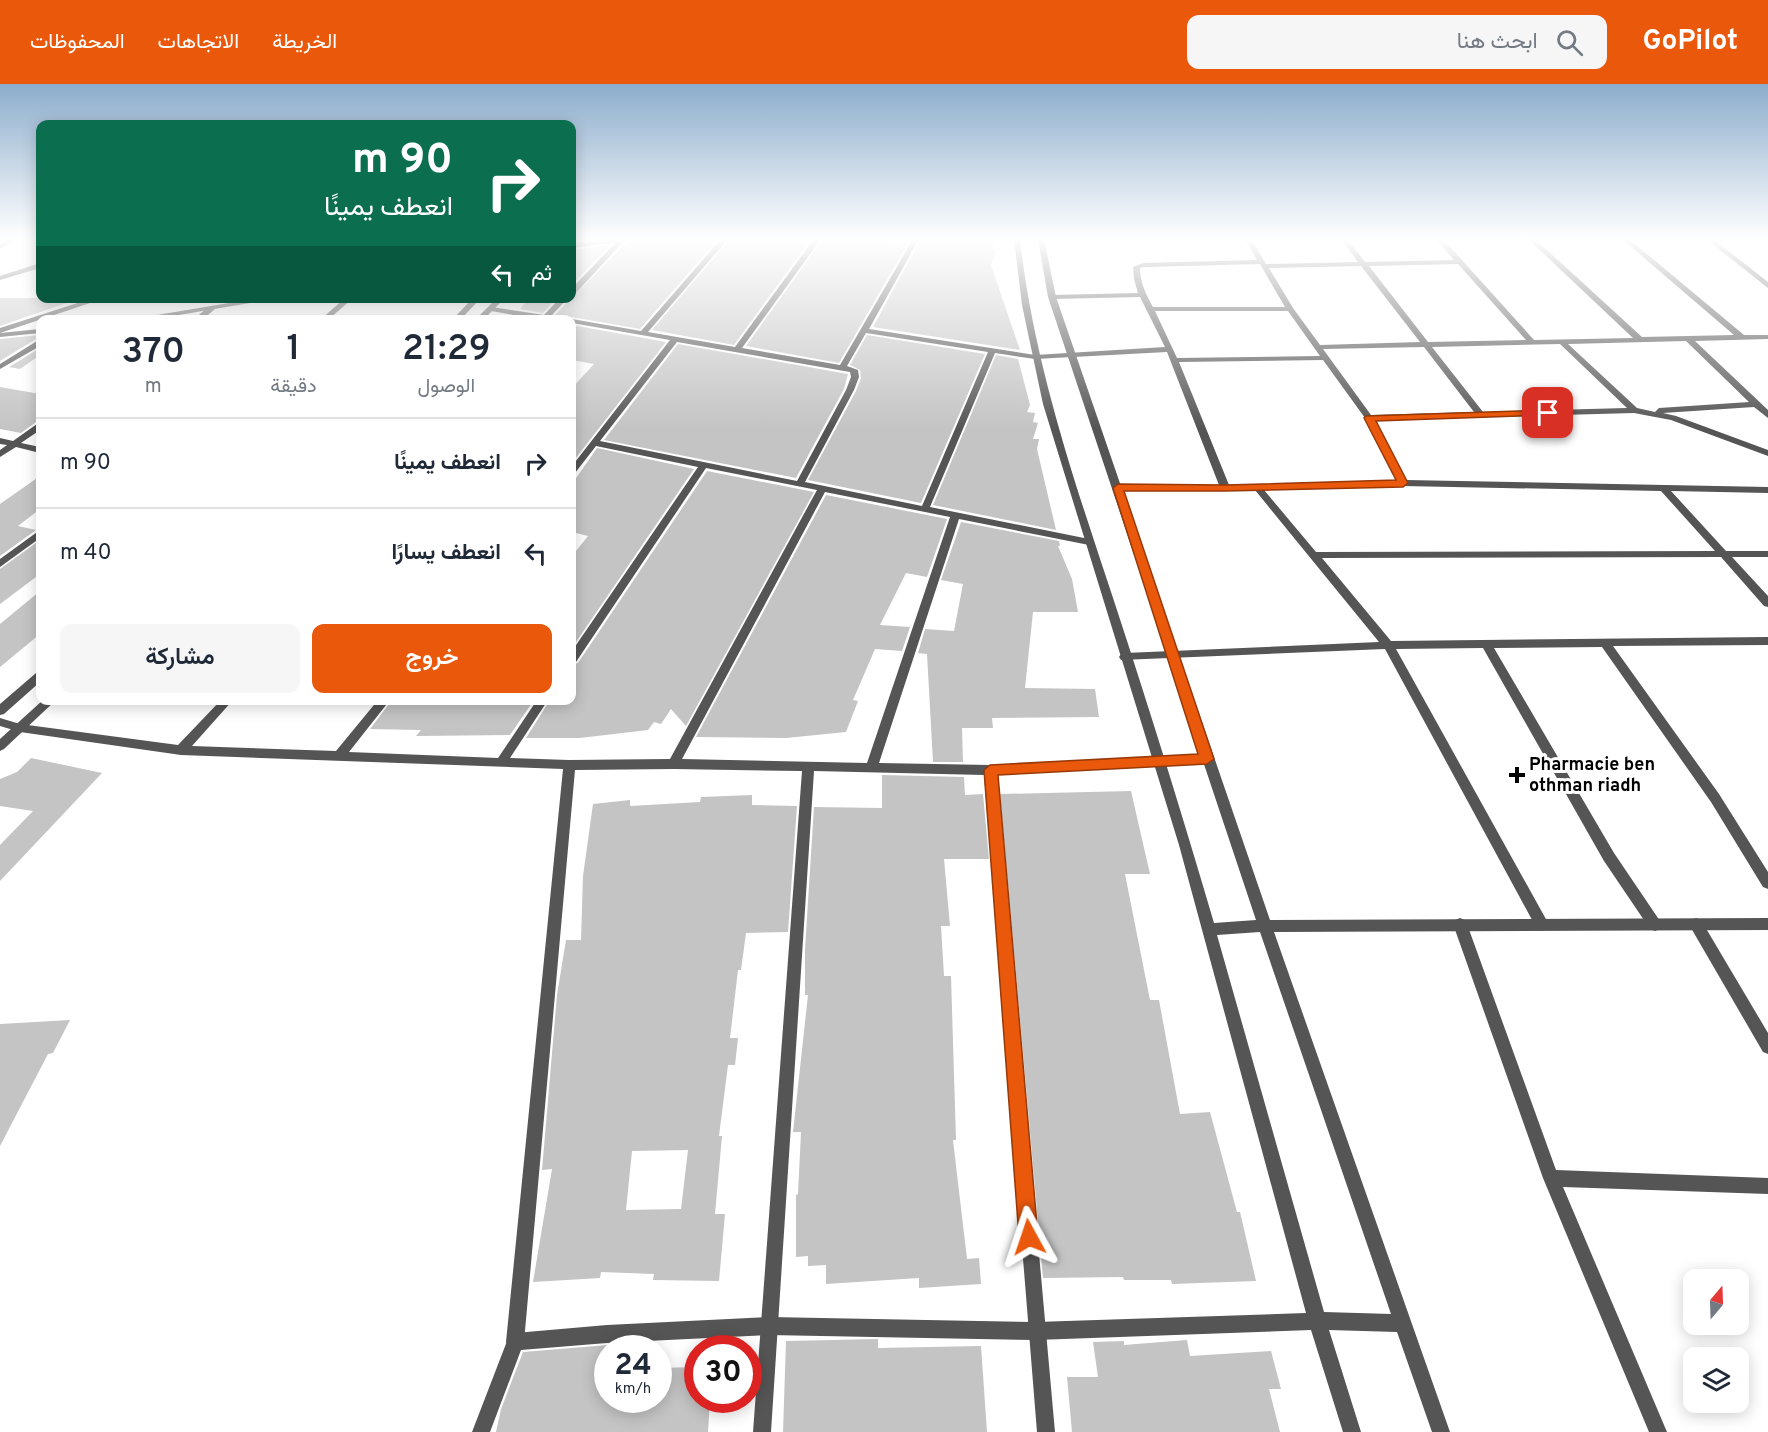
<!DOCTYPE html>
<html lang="ar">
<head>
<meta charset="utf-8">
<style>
	body { margin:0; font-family:Overpass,Vazirmatn,sans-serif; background:#f6f6f7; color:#1f2937; direction:rtl; height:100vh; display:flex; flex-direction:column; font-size:22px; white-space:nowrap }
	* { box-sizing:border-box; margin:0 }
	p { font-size:20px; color:#747a83 }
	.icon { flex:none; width:33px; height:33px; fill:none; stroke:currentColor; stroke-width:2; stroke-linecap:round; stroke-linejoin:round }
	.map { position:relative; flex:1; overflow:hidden; direction:ltr }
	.side { position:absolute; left:36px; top:231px; width:540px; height:390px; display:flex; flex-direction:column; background:#fff; border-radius:12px; box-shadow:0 3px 15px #0003; direction:rtl }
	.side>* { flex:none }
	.top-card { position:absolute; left:36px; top:36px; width:540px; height:183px; border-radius:12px; box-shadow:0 3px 15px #0003; direction:rtl; background:#0b6e4f; color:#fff; overflow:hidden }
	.needle { width:39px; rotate:19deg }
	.tools { position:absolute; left:1683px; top:1185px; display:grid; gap:12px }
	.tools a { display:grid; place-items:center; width:66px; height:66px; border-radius:12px; background:#fff; box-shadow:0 3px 15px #0003; font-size:30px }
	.speed { position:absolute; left:594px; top:1251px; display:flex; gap:12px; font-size:30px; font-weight:700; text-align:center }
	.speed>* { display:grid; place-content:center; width:78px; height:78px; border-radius:50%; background:#fff; box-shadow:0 3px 15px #0003; line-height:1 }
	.speed small { font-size:15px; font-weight:400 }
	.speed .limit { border:9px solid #d22; background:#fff; color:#111 }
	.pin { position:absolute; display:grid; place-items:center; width:51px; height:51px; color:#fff; margin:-26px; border-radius:12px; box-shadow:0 3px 9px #0006 }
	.me { position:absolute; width:66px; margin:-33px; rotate:355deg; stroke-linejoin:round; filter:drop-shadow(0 0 4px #0008) }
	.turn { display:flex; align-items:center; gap:21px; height:126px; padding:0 24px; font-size:27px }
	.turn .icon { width:78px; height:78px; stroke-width:2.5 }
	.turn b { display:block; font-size:42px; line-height:51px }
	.then { display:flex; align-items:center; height:57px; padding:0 24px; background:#0003; gap:12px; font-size:22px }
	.eta { display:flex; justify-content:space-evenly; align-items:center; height:102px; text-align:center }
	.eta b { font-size:36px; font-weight:600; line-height:42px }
	.cta { display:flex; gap:12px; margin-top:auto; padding:12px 24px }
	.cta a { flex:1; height:69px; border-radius:12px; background:#ea580c; color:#fff; font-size:24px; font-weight:600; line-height:69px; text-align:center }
	.cta a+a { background:#f6f6f7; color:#1f2937 }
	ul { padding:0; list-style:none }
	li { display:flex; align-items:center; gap:18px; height:90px; padding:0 24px; border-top:2px solid #e0e1e3 }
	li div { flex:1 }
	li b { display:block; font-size:22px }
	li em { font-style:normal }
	header { display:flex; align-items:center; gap:36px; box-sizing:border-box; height:84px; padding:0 30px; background:#ea580c; color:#fff }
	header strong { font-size:28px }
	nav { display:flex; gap:33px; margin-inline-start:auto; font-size:21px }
	.search { width:420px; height:54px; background:#f6f6f7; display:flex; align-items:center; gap:15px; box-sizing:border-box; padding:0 21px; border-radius:12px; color:#747a83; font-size:22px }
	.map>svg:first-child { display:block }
	.building { fill:#c4c4c4; fill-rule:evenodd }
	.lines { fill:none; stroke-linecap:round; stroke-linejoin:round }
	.minor { fill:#555; fill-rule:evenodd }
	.tertiary { fill:#555; fill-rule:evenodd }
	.route { fill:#ea580c; stroke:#983908; stroke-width:1.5 }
	.poi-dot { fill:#000; stroke:#fff; stroke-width:2 }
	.labels { text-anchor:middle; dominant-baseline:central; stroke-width:6; stroke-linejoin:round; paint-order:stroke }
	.poi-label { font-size:18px; font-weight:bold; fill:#000; stroke:#fff; text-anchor:start }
</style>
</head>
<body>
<header>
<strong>GoPilot</strong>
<div class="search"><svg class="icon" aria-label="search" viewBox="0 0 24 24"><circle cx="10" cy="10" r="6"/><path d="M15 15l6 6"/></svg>ابحث هنا</div>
<nav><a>الخريطة</a><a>الاتجاهات</a><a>المحفوظات</a></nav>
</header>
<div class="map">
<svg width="1768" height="1348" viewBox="0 0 1768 1348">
	<rect width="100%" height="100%" fill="#fff"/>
	<g class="building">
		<path d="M642 155H718L640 245 572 233 565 236 555 231 625 160Z"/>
		<path d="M730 155H811L734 261 652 246Z"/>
		<path d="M823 155H873L908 159 839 279 746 262Z"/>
		<path d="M921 155H995L991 165H996L991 181 1020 266 873 243Z"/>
		<path d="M610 161 572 201V169L574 166Z"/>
		<path d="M0 214H81L0 242Z"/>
		<path d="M529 214H556L543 229 520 225Z"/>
		<path d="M572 241 666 258 572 379V304L594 280 572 276Z"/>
		<path d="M40 251V255H36L0 277V255Z"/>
		<path d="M867 251 985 270 921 419 808 396 856 307 861 294 860 286 850 281Z"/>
		<path d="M678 260 848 290 844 305 796 394 604 356Z"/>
		<path d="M40 264V271L20 285 9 283Z"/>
		<path d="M996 271 1018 275 1030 321 1027 328 1035 329 1033 338 1038 339 1033 355H1039L1037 365 1056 446 933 421Z"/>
		<path d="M0 303 40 310V338H36L21 349 0 345Z"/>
		<path d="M597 364 694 385 572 564V472L588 452 572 448V400Z"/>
		<path d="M707 387 814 408 686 642 671 625 661 640 654 638 648 646 580 654H526L550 616H572V581L578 579Z"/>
		<path d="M40 392V425L18 442 36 446 0 472V420Z"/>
		<path d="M826 411 947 435 927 493 906 489 880 541 910 543 902 567 875 565 853 616 858 617 846 648 786 654 696 653Z"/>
		<path d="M961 438 1059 457 1060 462H1058L1072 495 1078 528H1033L1025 604 1095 605 1099 633 992 634 993 644H962L963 678H933L927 570 918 569 925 545 954 547 963 500 941 496Z"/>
		<path d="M40 456V490L0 520V485Z"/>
		<path d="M40 507V550L0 583V540Z"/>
		<path d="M392 616H534L510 651 416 652 421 646 370 645Z"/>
		<path d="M31 674 102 689 0 797V761L33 727 0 722V695L17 688Z"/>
		<path d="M882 691 964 693 965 711 983 710 989 775H944L950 842H941L944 892H951L956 1056H953L967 1175 979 1174 981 1200 919 1204V1194L826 1200V1181L808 1182V1172L796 1173V1111L798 1110 801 1048H793L808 911H805V865L814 723 882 724Z"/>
		<path d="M1131 707 1150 790H1125L1150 916H1159L1180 1030 1210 1028 1237 1128H1240L1256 1197 1172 1200 1171 1196H1124L1123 1193 1043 1194 1000 710Z"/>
		<path d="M752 711V721L797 722 788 848 746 849 741 886H738L730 954H738L735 981H728L719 1052H722L715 1130H725L719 1197 653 1196 654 1190 601 1188 600 1194 533 1198 552 1085 542 1086 557 911 566 856H581L583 792 593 720 630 716V722L700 718 701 713ZM688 1066 681 1125 626 1126 632 1067Z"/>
		<path d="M70 936 53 969 48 970 0 1062V940Z"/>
		<path d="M878 1255V1264L981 1262 987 1348H783L786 1257Z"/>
		<path d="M1187 1256 1190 1272 1271 1267 1281 1305H1269L1280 1348H1072L1067 1293H1098L1093 1258 1124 1257V1261Z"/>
		<path d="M608 1261V1316H658V1284L698 1283V1316H710L708 1348H496L501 1325 523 1268Z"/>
	</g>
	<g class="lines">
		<g class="minor">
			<path d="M8 155H16L0 165V160Z"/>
			<path d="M619 155 625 156 575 210H572V204Z"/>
			<path d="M721 155H728L648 248 735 263 814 155H821L742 264 840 281 913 155H919L869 245 1035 271 1165 263 1140 213 1052 215 1048 213 1052 211 1138 209 1134 195 1133 183 1143 179 1257 176 1245 155H1251L1266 180 1358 178 1341 155H1348L1365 178 1454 176 1436 155H1443L1534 256 1633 254 1528 155H1535L1642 253 1734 251 1622 155H1629L1744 251H1768V255L1695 257 1768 326V334L1754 323 1663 329 1676 332 1768 366V372L1671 336 1634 329 1375 336 1406 396 1768 403V409L1671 407 1726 467H1768V473H1732L1768 512V523L1764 522 1721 473 1322 474 1391 557 1768 553V561L1613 562 1719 710 1768 788V805L1763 803 1711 718 1602 563 1494 564 1614 769 1660 837 1662 841 1660 845 1655 847 1650 845 1604 777 1483 564 1396 565 1547 837 1549 841 1547 845 1542 847 1537 845 1385 565 1121 576 1119 573 1121 570 1125 569 1379 558 1255 406H1115L1113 404 1118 401H1219L1167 268 1035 275 995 269 930 423 1089 455 1094 458 1089 461 959 435 879 679 990 681 1207 670 1211 672 1213 675 1211 678 1207 680 996 690 1055 1348H1037L984 691 814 687 771 1348H753L802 687 674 685 575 686 524 1258 521 1264 515 1267 509 1264 506 1258 563 685 181 671 20 648 0 642V634L20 640 178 661 221 616H233L192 662 336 667 378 616H390L349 668 498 674 537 616H548L510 674 569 676 670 675 817 406 706 384 576 578 572 579V567L698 383 596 362 575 389 572 390V382L670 256 572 239V236H569L572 235 641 247ZM1260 180 1285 223H1153C1146 211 1140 198 1140 184L1144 183ZM1458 180 1526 256 1428 258 1369 182ZM1361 182 1420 258 1320 261 1293 224 1269 184ZM1155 227H1288L1320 272 1177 274ZM866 249 988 268 922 422 805 398 854 306 859 293 858 286 847 282ZM1686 257 1749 318 1659 324 1655 328 1637 324 1568 260ZM677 258 850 288 851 293 846 306 797 397 600 357ZM1560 260 1627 324 1483 328 1432 263ZM1424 263 1474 328 1371 331 1323 265ZM1323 276 1365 334 1397 396 1229 401 1179 278ZM1403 402 1661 407 1715 467 1316 468 1264 406ZM825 408 950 433 867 679 682 675Z"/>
			<path d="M1706 155H1713L1768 198V204Z"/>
			<path d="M37 180H40V184L0 196V192Z"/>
			<path d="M93 214H105L0 249V244Z"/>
			<path d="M345 214H353L328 236H320Z"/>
			<path d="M560 214H568L551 232 563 236H542L491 227 487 225 491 223 544 231Z"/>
			<path d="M208 223 215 225 202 236H193Z"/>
			<path d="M37 257H40V262L0 285V280Z"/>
			<path d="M37 340H40V346L21 359 40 363V369L16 363 0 373V366L7 361 0 360V354L13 357Z"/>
			<path d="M40 446V454L0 483V475Z"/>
			<path d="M1460 834 1465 836 1467 840 1556 1086 1768 1094V1110L1563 1103 1667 1348H1649L1543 1094 1453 840 1455 836Z"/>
			<path d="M1696 834 1701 836 1768 949V970L1763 968 1691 844 1689 840 1691 836Z"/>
		</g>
		<g class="tertiary">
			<path d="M611 155H630L627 157 572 164V160Z"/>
			<path d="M1014 155H1020C1034 282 1076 402 1116 523 1150 627 1183 733 1214 839L1256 836 1048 213 1038 155H1044L1056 213 1270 836 1768 834V846L1274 848 1450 1348H1432L1397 1248 1329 1246 1361 1348H1343L1311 1246 1036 1256 769 1251 607 1259 521 1266 490 1348H472L509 1252 515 1249 607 1241 769 1233 1036 1238 1306 1229 1179 761 1043 320 1022 221ZM1260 848 1391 1230 1324 1228 1217 851Z"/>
			<path d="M259 214H280L149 236H127Z"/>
			<path d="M473 214H481L460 236H452Z"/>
			<path d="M497 214H505L483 236H475Z"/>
			<path d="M40 245V249L0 253V249Z"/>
			<path d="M40 588V598L4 630 0 631V620L36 589Z"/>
			<path d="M43 616H56L4 665 0 667V655Z"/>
		</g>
	</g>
	<linearGradient id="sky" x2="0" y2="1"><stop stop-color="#8cadcc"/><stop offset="0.45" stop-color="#fff"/><stop offset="1" stop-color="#fff" stop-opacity="0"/></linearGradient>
	<rect width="1768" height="344" fill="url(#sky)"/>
	<path class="route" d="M1548 326 1553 329 1551 331 1376 337 1408 399 1403 403 1225 407H1124L1214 675 1207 680 998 691 1038 1153 1036 1160 1029 1163 1022 1160 1019 1153 984 686 990 681 1198 670 1113 404 1118 400 1225 401 1396 396 1364 334 1366 332Z"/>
	<path class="poi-dot" d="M1514 682h6v6h6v6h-6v6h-6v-6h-6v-6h6z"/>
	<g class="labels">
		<g class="poi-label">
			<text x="1529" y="681">Pharmacie ben<tspan x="1529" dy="21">othman riadh</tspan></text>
		</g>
	</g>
</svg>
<div class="tools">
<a><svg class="needle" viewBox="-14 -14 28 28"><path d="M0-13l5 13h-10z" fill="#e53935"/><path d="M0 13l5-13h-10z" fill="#747a83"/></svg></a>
<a><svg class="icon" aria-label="layers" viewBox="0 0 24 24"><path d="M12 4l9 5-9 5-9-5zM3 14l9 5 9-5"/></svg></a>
</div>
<div class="speed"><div>24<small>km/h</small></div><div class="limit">30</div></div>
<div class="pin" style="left:1548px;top:329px;background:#d93025"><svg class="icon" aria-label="arrive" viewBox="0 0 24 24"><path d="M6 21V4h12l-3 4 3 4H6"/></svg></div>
<svg class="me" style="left:1029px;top:1153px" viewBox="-20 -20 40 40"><path d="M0-17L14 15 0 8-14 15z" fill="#ea580c" stroke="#fff" stroke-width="4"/></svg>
<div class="top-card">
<div class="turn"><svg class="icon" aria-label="right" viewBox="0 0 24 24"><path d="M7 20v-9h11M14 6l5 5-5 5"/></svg><div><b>90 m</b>انعطف يمينًا</div></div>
<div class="then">ثم<svg class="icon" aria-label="left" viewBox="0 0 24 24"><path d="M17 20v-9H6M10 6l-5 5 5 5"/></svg></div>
</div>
<section class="side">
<div class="eta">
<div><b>21:29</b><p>الوصول</p></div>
<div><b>1</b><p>دقيقة</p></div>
<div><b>370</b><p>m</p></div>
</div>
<ul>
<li><svg class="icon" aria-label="right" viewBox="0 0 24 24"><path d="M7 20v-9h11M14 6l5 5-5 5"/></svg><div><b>انعطف يمينًا</b></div><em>90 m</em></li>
<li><svg class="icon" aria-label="left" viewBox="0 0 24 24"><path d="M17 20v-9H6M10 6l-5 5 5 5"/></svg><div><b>انعطف يسارًا</b></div><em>40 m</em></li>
</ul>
<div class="cta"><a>خروج</a><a>مشاركة</a></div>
</section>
</div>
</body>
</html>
